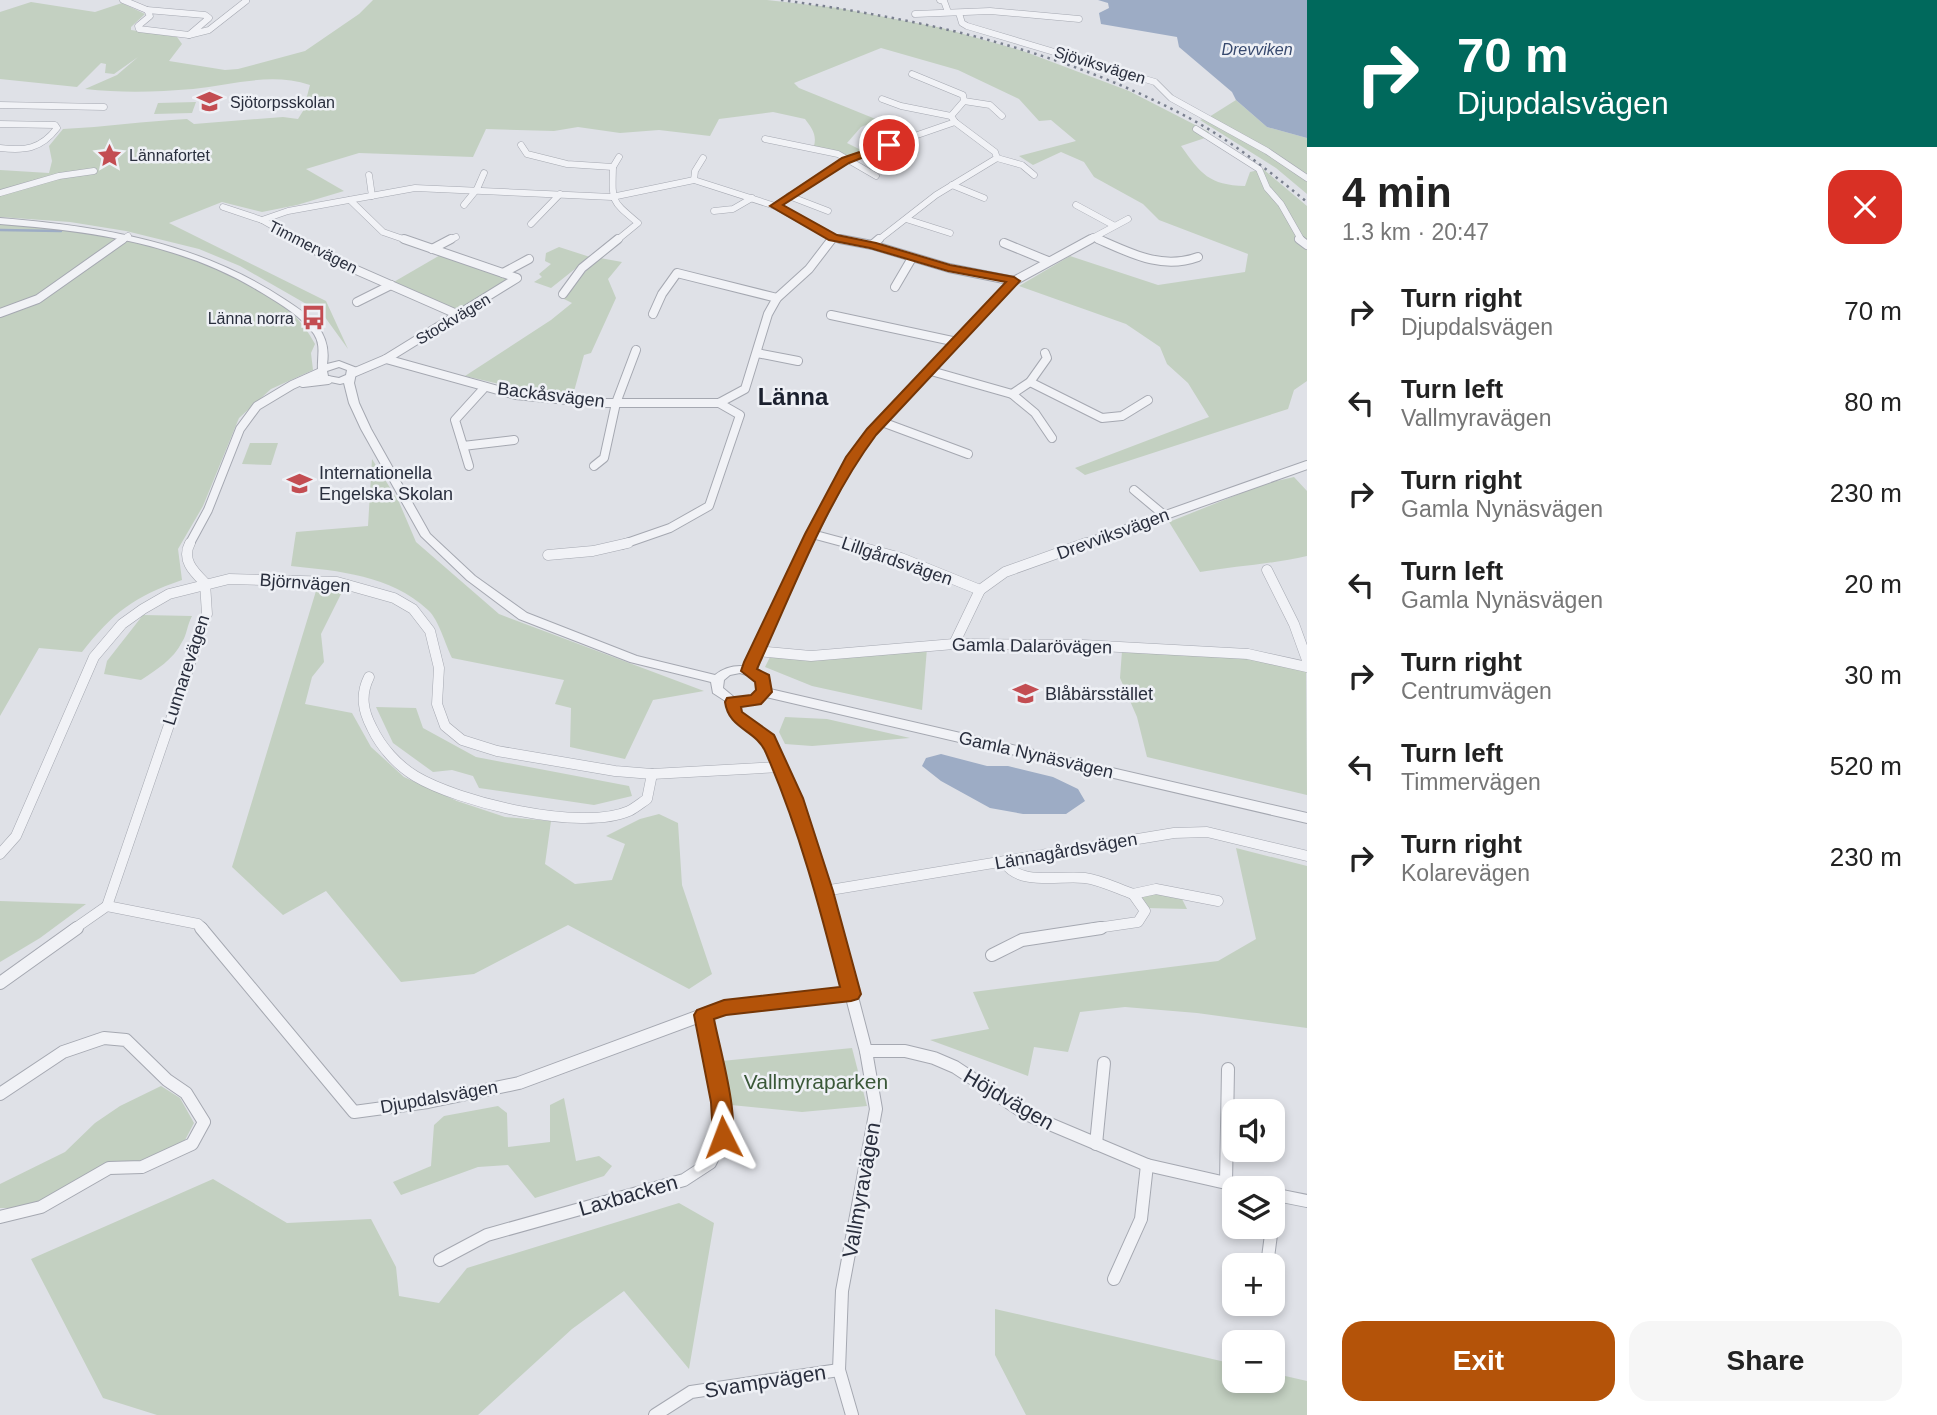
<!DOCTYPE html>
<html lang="en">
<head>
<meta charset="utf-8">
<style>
	body { margin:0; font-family:Arial,sans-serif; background:#f6f6f6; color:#222; height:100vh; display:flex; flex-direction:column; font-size:26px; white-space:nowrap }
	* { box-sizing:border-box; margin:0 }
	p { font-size:23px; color:#767676 }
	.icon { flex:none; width:38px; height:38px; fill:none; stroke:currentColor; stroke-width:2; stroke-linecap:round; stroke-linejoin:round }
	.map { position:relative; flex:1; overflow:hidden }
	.drawer { display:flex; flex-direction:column; background:#fff; width:630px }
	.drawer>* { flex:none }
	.banner { background:#00695c; color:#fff; overflow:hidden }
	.buttons { position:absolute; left:1222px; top:1099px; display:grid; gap:14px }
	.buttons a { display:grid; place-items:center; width:63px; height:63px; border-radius:14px; background:#fff; box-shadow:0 4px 10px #0003; font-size:35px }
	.pin { position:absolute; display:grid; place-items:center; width:60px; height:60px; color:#fff; margin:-30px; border:4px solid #fff; border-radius:50%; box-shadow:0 2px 7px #0007 }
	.me { position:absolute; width:77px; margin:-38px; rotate:357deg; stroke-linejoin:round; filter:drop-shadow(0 0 5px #0008) }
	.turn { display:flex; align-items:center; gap:24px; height:147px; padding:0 35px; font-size:32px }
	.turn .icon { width:91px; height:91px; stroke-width:2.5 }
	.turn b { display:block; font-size:49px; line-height:60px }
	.round { display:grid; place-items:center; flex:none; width:74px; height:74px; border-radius:21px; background:#f6f6f6 }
	.headline { display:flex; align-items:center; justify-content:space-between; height:119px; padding:0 35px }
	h1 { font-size:42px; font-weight:600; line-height:52px }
	.cta { display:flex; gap:14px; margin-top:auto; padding:14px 35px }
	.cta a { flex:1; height:80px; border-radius:21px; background:#b45309; color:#fff; font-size:28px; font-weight:600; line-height:80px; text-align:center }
	.cta a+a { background:#f6f6f6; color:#222 }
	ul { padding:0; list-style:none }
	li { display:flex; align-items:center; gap:21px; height:91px; padding:0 35px }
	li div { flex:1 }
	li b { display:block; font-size:26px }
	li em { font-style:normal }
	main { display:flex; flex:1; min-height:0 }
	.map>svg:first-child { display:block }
	.green { fill:#c3d0c1 }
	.water { fill:#9dacc5 }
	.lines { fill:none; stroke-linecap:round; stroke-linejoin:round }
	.stream { stroke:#9dacc5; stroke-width:2.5 }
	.minor-far3-casing { stroke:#a5a8b1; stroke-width:7 }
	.minor-far2-casing { stroke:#a5a8b1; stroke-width:10 }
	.minor-far1-casing { stroke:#a5a8b1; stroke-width:11 }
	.minor-casing { stroke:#a5a8b1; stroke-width:14 }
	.tertiary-casing { stroke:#a5a8b1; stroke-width:2 }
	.minor-far3 { stroke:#f1f2f6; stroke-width:6 }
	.minor-far2 { stroke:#f1f2f6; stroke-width:8 }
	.minor-far1 { stroke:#f1f2f6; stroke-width:10 }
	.minor { stroke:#f1f2f6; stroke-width:12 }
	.tertiary { fill:#f1f2f6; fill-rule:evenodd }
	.rail { stroke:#7a808f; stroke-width:2.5; stroke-dasharray:2.5 4.5; stroke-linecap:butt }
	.route { fill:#b45309; stroke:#753606; stroke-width:2 }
	.labels { text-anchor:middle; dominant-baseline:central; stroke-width:5; stroke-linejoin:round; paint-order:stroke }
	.far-water-label { font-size:16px; font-style:italic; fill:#37496e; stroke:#eef0f5 }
	.far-street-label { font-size:16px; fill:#292e3d; stroke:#eef0f5 }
	.far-poi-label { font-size:16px; fill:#292e3d; stroke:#eef0f5; text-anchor:start }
	.street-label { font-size:18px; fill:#292e3d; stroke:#eef0f5 }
	.poi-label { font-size:18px; fill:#292e3d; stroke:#eef0f5; text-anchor:start }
	.near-park-label { font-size:21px; fill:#3a5838; stroke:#eef0f5 }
	.near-street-label { font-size:21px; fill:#292e3d; stroke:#eef0f5 }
	.district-label { font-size:24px; font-weight:bold; fill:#1b202e; stroke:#eef0f5 }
</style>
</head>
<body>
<main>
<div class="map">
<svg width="1307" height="1415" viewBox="0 0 1307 1415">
	<rect width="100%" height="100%" fill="#dfe1e7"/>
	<g class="green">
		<path d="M373 0H767L838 8 942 28 1023 51 1129 91 1209 132 1208 137 1181 146C1201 174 1209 185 1245 186L1250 172 1263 169 1307 206V381L1294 390 1288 409 1085 475 1075 468 1209 417 1188 383 1167 364 1160 347 1126 324 1019 286 1070 256 1158 285 1245 272 1248 254 1159 220 1143 204 1094 177 1084 162 1061 152 1033 165 1019 156 1076 141 1051 120 1039 121 1019 99 958 70 881 48 794 83 799 88 878 120 861 127 847 143 865 152 850 157 814 146C817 135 812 128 805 119L773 112 719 119 710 136 659 130 620 133 578 127 554 131 486 129 473 157 359 153 306 169 344 191 297 205 262 212 222 202 169 223 326 301 348 349 322 313 240 266 199 249 126 231 70 222 0 217V170L49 173 52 161 49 146 63 129C105 127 145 121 187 119L194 124 283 117 298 119 303 111 310 85C270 72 232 85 193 89 156 92 122 93 85 89L117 75 138 57 114 74 105 73 106 64 101 63 77 87 0 79V12L31 2 95 12 122 3 145 14 131 27V30L177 37 182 44 169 61 225 70 238 69 305 51 359 14Z"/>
		<path d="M1236 100 1267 127 1307 138V175L1209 117Z"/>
		<path d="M196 102 192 113 154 114 158 103Z"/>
		<path d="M1206 118 1292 168 1307 180V194L1276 168 1200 120Z"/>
		<path d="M0 224C91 230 269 254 315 344L311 353 313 370 271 389 239 418 203 506 178 549 182 580C133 597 114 612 82 652L39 648 0 716Z"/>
		<path d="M559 247 590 257 551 288 534 282 542 277 539 274 551 264 545 261 546 253Z"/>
		<path d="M442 254 508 277 507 285 459 313 392 283Z"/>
		<path d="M600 258 622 262 608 279 616 298 591 353 584 355 573 395 538 393 465 376 551 320 572 303 564 299 585 272Z"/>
		<path d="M250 443H278L271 465 242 464Z"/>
		<path d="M372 459 399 502 416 542 499 614 704 691 653 700 625 759 570 747 571 708 555 704 564 680 452 658C445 644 439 620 428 610 390 575 339 571 291 566L296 532 368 526Z"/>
		<path d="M1294 477 1307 491V556C1272 564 1237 566 1200 572L1169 522 1264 484Z"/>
		<path d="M316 591 342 592 321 634 324 662 312 677 305 704 352 713 371 747 404 777 457 801 505 817 551 821 545 864 575 884 612 880 625 844 606 836 640 819 659 814 678 823 682 885 712 974 689 989 568 925 474 974 401 982 326 891 283 915 232 867Z"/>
		<path d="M143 615 192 616C187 625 187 635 182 642 174 659 156 670 141 680L104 674 107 661Z"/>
		<path d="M927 648 922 710 812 686 765 667 770 657 810 659Z"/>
		<path d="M1122 651 1247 659 1306 671 1307 795 1147 757 1137 717 1120 678Z"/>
		<path d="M376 707 416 708 423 728 476 757 629 786 632 796 594 805 479 788 473 776 452 770 433 772 393 743Z"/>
		<path d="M785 717 827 719 910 738 812 746 785 744 779 732Z"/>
		<path d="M1236 848 1307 866V1028L1197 1013 1125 1007 1080 1012 1068 1052 1034 1047 1028 1076 930 1040 989 1029 973 992 1218 961 1256 939Z"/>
		<path d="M1157 892 1181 897 1187 909 1146 908 1138 896Z"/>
		<path d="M0 901 86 904 40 938 0 962Z"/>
		<path d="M852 1048 867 1106 802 1112 731 1105 722 1061Z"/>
		<path d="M161 1086 180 1098 194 1123 184 1142 37 1204 17 1208H0V1184L65 1152 95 1123 120 1106Z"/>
		<path d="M564 1098 576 1161 599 1156 612 1166 604 1176 535 1198 508 1165 478 1167 401 1195 393 1182 431 1166 434 1125 444 1116 498 1106 507 1113 508 1147 550 1142V1105Z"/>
		<path d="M213 1179 287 1223 371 1219 396 1267 399 1296 439 1303 467 1268 679 1203 714 1223 689 1369 624 1291 572 1329 478 1415H157L103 1398 31 1259Z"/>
		<path d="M995 1309 1234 1364V1381H1272V1373L1307 1381V1415H1026L995 1355Z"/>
	</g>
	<g class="water">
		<path d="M1098 0H1307V138L1267 127 1236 100 1232 92 1179 47 1177 37 1101 24 1099 13 1109 8 1108 3Z"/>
		<path d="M941 754 987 766H1008L1053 777 1078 789 1085 801 1066 814H1023L990 808 941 781 922 766 926 758Z"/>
	</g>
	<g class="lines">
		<path class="stream" d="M0 230 61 231"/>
		<defs>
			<g id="minor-far3">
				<path d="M123 0 147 10"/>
				<path d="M940 0 944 1 948 12"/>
				<path d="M147 10 205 15 209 18 189 35 139 29 138 26 150 16Z"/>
				<path d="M959 13 962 23 967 26 1155 82 1171 98 1267 151 1307 178"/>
				<path d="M915 14 990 11 1079 19"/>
				<path d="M189 35 209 30 246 1"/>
				<path d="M882 99 901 106 951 116"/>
				<path d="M964 101 990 105 1002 116"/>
				<path d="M0 105 104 107"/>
				<path d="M0 124 55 125 57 128C41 149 25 151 0 148"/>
				<path d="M1196 129 1259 169 1267 188 1281 204 1302 241"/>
				<path d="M765 139 838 154 876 176"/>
				<path d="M521 145 527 154 567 164 613 167 619 157"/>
				<path d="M997 158 1022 165 1034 175"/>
				<path d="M613 167C612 203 611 200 638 223L616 241"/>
				<path d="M369 175 372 196"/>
				<path d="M694 180 695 171 703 158"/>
				<path d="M952 185 984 198"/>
				<path d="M0 193 59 176 94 171"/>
				<path d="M789 196 828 211"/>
				<path d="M350 200 383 232 409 241"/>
				<path d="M464 205 477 189 484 173"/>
				<path d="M1076 205 1113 225"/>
				<path d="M775 206 845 160 955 122"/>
				<path d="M223 207 262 220 299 241"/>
				<path d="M714 211 733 209 752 198"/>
				<path d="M906 219 950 233"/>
				<path d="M262 220 288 211 415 188 612 197 694 180 775 206 833 238 850 241"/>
				<path d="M531 224 560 194"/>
				<path d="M1093 237 1102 241"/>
				<path d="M121 241 128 236"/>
				<path d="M448 241 456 237"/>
				<path d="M831 241 833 238"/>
				<path d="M877 241 936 195 997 158 995 152 955 122 951 116 964 101 963 95 912 74"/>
				<path d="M1087 241 1128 219"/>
			</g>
			<g id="minor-far2">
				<path d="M296 239 329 258 459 315"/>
				<path d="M840 239 872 245 949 268 1014 281"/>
				<path d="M1098 239C1132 254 1162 270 1198 257"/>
				<path d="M1299 239 1307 245"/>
				<path d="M1004 243 1048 261"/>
				<path d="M872 245 879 239"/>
				<path d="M432 249 451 239"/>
				<path d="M503 273 529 259"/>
				<path d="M895 287 912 258"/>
				<path d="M563 294 582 268 618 239"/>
				<path d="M357 302 391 285"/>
				<path d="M0 313 38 299 123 239"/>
				<path d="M653 314 662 294 677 273 777 298"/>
				<path d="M831 315 957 342"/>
				<path d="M757 353 798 361"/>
				<path d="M1045 353 1047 358 1030 382 1102 418 1122 416 1148 400"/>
				<path d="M386 359 516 395 598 403H719L745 389 768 314 777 298 809 269 832 239"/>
				<path d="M931 371 1012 394"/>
				<path d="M353 373 386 359 517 278 404 239"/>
				<path d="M1030 382 1012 394 1035 413 1052 438"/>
				<path d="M303 383 328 380"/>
				<path d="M485 387 455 420 463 446 514 440"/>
				<path d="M882 422 968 454"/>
				<path d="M463 446 469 466"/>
				<path d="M594 466 604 458 616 403 636 350"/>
				<path d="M1134 490 1164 515"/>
				<path d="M812 534 853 545"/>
				<path d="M189 545 208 510 240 429 257 406 292 385 321 372"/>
				<path d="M621 545 670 528 709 506 740 415 719 403"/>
				<path d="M807 545 853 457 872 432 1014 281 1091 239"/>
				<path d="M1081 545 1307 465"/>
			</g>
			<g id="minor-far1">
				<path d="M846 543 901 558 980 590"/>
				<path d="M548 555 593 551 628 543"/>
				<path d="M1267 570 1294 624 1307 660"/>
				<path d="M954 644 980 590 1005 572 1086 543"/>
				<path d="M757 651 811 656 954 644 1083 645 1248 654 1307 667"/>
				<path d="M749 671 808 543"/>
				<path d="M369 677C360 695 363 711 372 728 381 747 397 765 415 776 458 802 581 832 629 811 635 808 641 803 647 799L652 774"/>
				<path d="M733 702 735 714 768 739 794 798 834 929"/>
				<path d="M0 854 16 836 94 657 122 624 143 609 169 594 229 579 337 582 394 598 413 609 430 631 439 668 437 704 445 726 462 740 497 751 615 771 652 774 780 767"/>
				<path d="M1005 863C1019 886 1061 875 1085 878 1101 880 1118 889 1133 894"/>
				<path d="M824 891 1174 833 1207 832 1307 856"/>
				<path d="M107 906 207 614 205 583C194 572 181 560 190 543"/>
				<path d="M74 929 107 906 198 924 203 929"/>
				<path d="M1090 929 1138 922 1145 911 1133 894 1156 889 1218 901"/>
			</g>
			<g id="minor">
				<path d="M201 928 354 1112 428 1102 519 1083 724 1007 851 994"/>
				<path d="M834 928 866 1051 876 1109 842 1291 839 1370 852 1415"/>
				<path d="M992 955 1022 940 1101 928"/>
				<path d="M0 983 77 928"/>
				<path d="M866 1051H905L934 1058 955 1067 1026 1114 1147 1165"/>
				<path d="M1228 1069 1226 1183 1248 1188"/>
				<path d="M0 1094 63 1052 104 1038 126 1040 167 1080 186 1093 204 1122 192 1144 142 1167 109 1168 41 1207 0 1217"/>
				<path d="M1096 1144 1104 1063"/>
				<path d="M1272 1226 1277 1195 1307 1201"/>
				<path d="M440 1260 487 1235 684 1180 710 1163 723 1137 721 1102 704 1015"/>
				<path d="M1267 1265 1272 1227"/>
				<path d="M1114 1279 1141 1219 1147 1165 1226 1183"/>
				<path d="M1261 1304V1307"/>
				<path d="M655 1415 691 1392 839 1370"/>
			</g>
			<path id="tertiary" d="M0 218C100 226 198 242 284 299 309 315 332 331 327 364L339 361 357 368 354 383 359 403 371 429 430 534 475 576 527 613 637 656 715 675C731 662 756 663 769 679L770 689 1307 813V823L766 697 759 703 733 706 713 693 711 682 630 662 519 619 467 580 421 536 361 429 349 403 344 383 340 384 321 380C313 365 324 349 314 334 302 317 282 305 264 294 184 244 93 231 0 224ZM339 367 347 370 346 375 339 378 328 376 327 371ZM740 673 753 677 757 680 758 691 752 696 735 698 723 688 724 680 730 675Z"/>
		</defs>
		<use href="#minor-far3" class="minor-far3-casing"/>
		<use href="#minor-far2" class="minor-far2-casing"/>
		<use href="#minor-far1" class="minor-far1-casing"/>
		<use href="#minor" class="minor-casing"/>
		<use href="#tertiary" class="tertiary-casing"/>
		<use href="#minor-far3" class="minor-far3"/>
		<use href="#minor-far2" class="minor-far2"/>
		<use href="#minor-far1" class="minor-far1"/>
		<use href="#minor" class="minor"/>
		<use href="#tertiary" class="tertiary"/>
		<path class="rail" d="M781 0C923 19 1063 50 1191 119 1233 142 1270 172 1307 202"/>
	</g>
	<path class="route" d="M886 143 894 145 849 163 783 205 837 235 876 243 950 265 1014 277 1020 281 876 435C826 502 795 586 760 662L757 669 769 675 772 692 761 704 741 707 742 712 774 735 803 798 833 891 861 994 858 999 851 1001 726 1015 714 1019C719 1046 741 1121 730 1143L723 1146 716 1143 713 1137 711 1102 694 1015 697 1010 724 1000 840 987C820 908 799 829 766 753 756 729 729 730 725 702L727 698 751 695 756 690 755 682 741 671 744 662 805 534 846 457 867 429 1006 282 948 271 870 248 829 240 770 206 842 158Z"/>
	<defs>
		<symbol id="school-bare" viewBox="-9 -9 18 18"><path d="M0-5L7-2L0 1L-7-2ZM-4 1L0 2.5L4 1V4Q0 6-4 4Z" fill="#c34d52" stroke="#eef0f5" stroke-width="2.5" paint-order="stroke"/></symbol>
		<symbol id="sight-bare" viewBox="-9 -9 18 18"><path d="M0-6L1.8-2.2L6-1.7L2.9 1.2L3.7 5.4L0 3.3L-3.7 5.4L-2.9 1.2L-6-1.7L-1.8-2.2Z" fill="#c34d52" stroke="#eef0f5" stroke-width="2.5" paint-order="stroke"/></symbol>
		<symbol id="bus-bare" viewBox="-9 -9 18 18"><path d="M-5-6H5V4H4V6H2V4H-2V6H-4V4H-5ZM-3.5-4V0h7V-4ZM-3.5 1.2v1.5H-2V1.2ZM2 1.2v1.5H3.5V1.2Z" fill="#c34d52" stroke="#eef0f5" stroke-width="2.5" paint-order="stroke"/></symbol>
	</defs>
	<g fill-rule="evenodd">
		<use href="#school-bare" x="192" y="84" width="35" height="35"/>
		<use href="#sight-bare" x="92" y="138" width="35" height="35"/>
		<use href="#bus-bare" x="296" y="300" width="35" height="35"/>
		<use href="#school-bare" x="282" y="466" width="35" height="35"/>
		<use href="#school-bare" x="1008" y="676" width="35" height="35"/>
	</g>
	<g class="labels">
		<g class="far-water-label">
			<text x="1257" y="49">Drevviken</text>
		</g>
		<g class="far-street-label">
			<text transform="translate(1100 65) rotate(17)">Sjöviksvägen</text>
			<text transform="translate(313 247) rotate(27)">Timmervägen</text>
			<text transform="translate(453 319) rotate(-31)">Stockvägen</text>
		</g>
		<g class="far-poi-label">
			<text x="230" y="102">Sjötorpsskolan</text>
			<text x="129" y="155">Lännafortet</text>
			<text x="294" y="318" text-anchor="end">Länna norra</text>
		</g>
		<g class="street-label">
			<text transform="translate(551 395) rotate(7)">Backåsvägen</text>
			<text transform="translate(1113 534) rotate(-20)">Drevviksvägen</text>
			<text transform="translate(897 561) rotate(19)">Lillgårdsvägen</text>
			<text transform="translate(305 583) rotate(4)">Björnvägen</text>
			<text transform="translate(1032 646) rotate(1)">Gamla Dalarövägen</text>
			<text transform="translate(186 670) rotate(-72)">Lunnarevägen</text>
			<text transform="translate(1036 755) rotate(13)">Gamla Nynäsvägen</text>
			<text transform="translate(1066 851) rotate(-10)">Lännagårdsvägen</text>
			<text transform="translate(439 1097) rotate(-10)">Djupdalsvägen</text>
		</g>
		<g class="poi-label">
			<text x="319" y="473">Internationella<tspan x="319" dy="21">Engelska Skolan</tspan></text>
			<text x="1045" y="694">Blåbärsstället</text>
		</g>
		<g class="near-park-label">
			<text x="816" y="1081">Vallmyraparken</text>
		</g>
		<g class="near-street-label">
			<text transform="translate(1009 1099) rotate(30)">Höjdvägen</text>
			<text transform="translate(861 1190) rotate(-80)">Vallmyravägen</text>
			<text transform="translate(628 1195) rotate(-16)">Laxbacken</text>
			<text transform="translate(765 1381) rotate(-9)">Svampvägen</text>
		</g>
		<g class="district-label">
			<text x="793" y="396">Länna</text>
		</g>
	</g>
</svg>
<div class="buttons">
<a><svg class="icon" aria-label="sound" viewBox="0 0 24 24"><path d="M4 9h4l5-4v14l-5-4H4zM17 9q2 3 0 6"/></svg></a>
<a><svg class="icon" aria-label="layers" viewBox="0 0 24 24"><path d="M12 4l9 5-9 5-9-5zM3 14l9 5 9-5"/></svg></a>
<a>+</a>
<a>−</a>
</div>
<div class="pin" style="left:889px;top:145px;background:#d93025"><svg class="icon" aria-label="arrive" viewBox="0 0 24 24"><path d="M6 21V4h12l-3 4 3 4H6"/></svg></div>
<svg class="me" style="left:723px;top:1137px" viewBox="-20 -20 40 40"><path d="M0-17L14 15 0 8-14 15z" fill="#b45309" stroke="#fff" stroke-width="4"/></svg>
</div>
<section class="drawer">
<div class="banner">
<div class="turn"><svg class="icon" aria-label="right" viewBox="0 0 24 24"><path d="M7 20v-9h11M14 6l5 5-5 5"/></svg><div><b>70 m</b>Djupdalsvägen</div></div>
</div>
<div class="headline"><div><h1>4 min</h1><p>1.3 km · 20:47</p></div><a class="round" style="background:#d93025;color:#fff"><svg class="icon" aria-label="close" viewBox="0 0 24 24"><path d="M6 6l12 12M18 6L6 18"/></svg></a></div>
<ul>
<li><svg class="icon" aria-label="right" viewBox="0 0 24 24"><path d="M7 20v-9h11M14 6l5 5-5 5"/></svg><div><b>Turn right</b><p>Djupdalsvägen</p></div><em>70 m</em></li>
<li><svg class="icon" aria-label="left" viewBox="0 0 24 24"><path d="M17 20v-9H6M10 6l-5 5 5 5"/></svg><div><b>Turn left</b><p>Vallmyravägen</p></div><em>80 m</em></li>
<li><svg class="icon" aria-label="right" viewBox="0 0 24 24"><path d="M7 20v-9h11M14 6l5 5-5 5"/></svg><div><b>Turn right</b><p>Gamla Nynäsvägen</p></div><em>230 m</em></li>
<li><svg class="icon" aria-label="left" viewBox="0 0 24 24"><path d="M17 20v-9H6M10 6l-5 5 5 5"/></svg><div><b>Turn left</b><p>Gamla Nynäsvägen</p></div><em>20 m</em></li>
<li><svg class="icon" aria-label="right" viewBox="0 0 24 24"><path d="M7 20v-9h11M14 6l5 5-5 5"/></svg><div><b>Turn right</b><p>Centrumvägen</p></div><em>30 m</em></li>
<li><svg class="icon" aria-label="left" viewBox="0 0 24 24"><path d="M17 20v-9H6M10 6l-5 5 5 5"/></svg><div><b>Turn left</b><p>Timmervägen</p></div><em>520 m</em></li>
<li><svg class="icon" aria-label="right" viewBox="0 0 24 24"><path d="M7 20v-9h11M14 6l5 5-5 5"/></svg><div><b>Turn right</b><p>Kolarevägen</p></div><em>230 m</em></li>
</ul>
<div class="cta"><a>Exit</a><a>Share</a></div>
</section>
</main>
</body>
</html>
